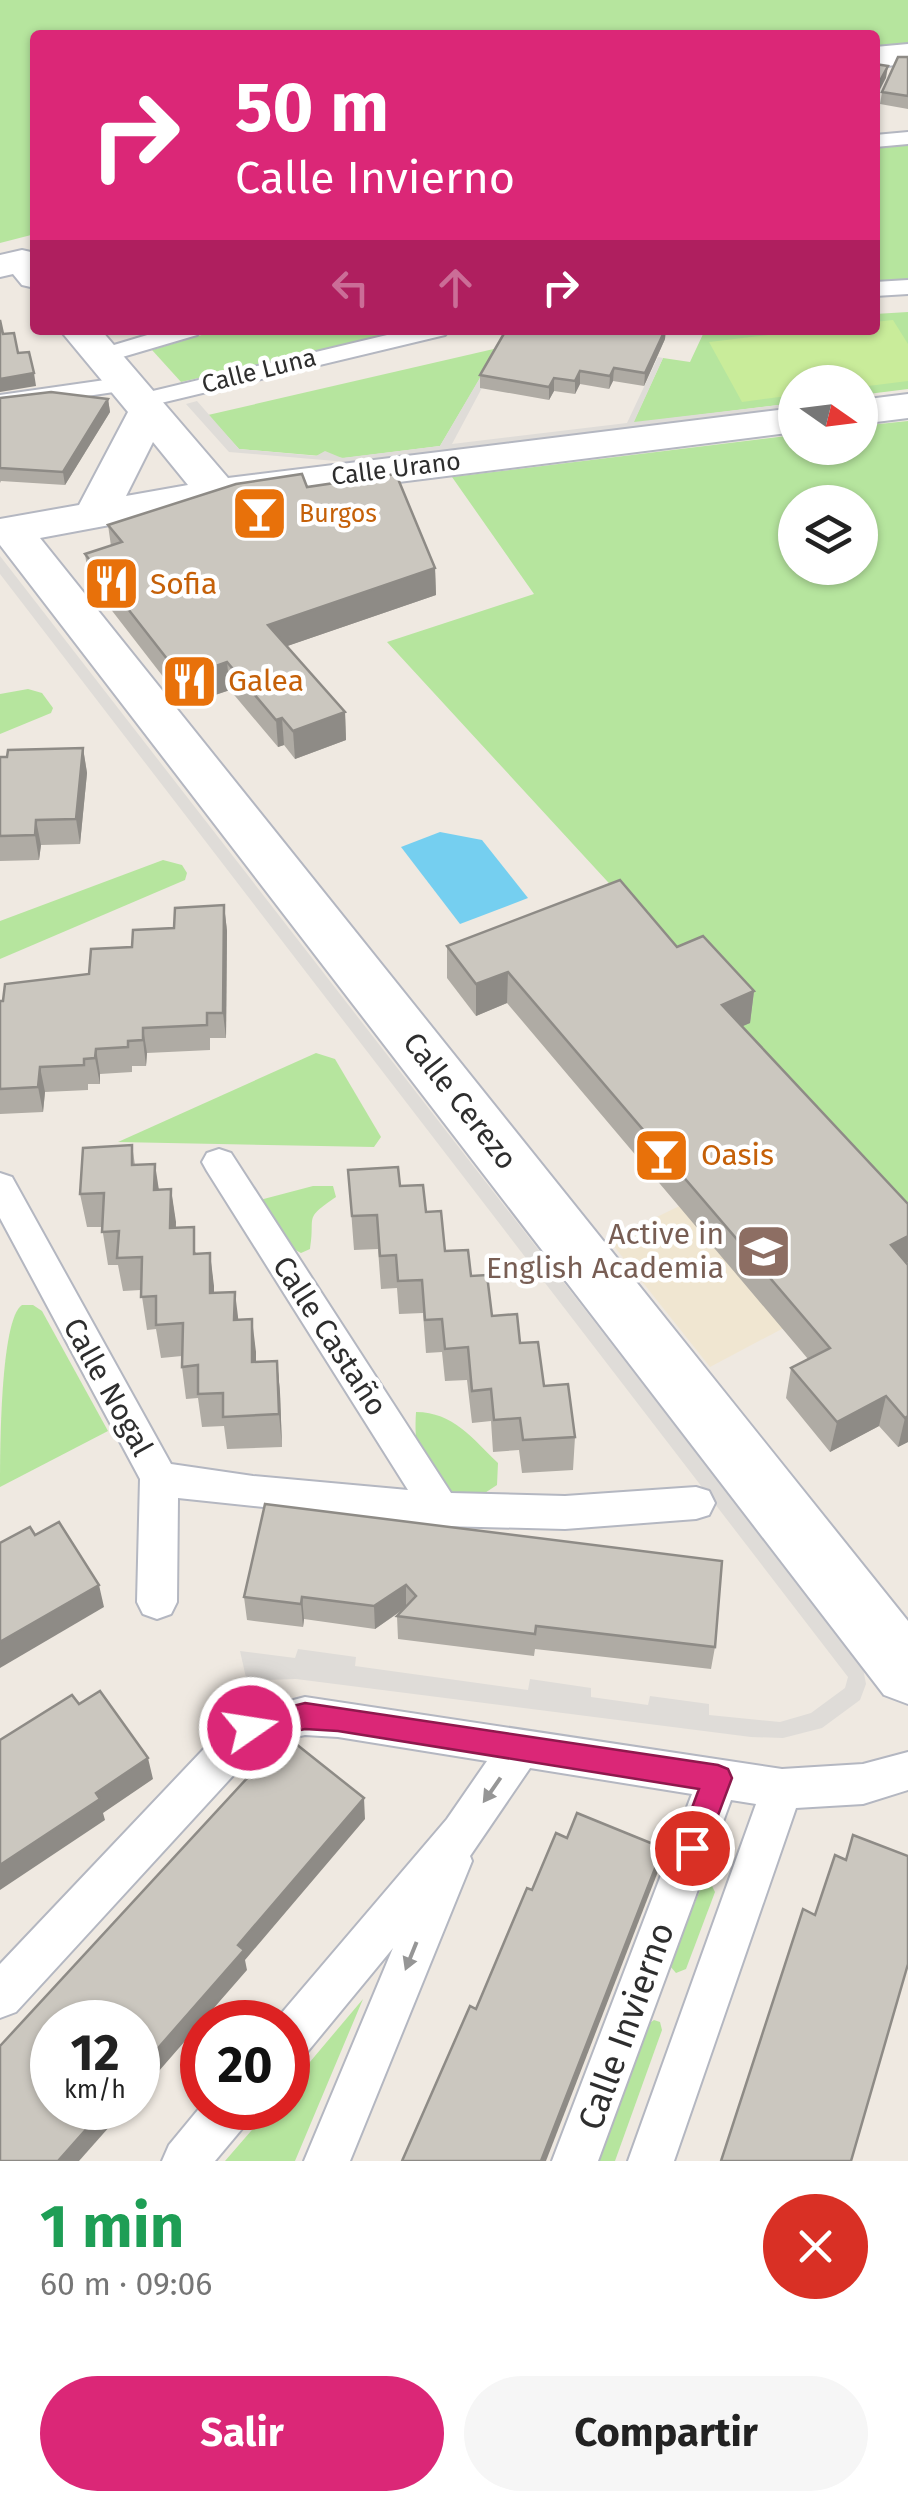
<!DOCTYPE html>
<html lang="es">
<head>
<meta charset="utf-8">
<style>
	body { margin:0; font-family:"Fira Sans",sans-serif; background:#f6f6f6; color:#222; height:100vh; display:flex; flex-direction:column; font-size:38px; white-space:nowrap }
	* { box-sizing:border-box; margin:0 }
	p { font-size:32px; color:#767676 }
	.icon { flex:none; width:55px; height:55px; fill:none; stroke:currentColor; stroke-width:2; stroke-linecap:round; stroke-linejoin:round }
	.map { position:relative; height:2161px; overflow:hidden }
	.sheet { display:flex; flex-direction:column; background:#fff; flex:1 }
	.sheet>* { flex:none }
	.banner { position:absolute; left:30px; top:30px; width:850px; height:305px; border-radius:10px; box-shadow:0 2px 8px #0004; background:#db2777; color:#fff; overflow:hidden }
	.needle { width:65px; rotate:104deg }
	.controls { position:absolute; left:778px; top:365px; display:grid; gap:20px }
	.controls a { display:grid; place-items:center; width:100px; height:100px; border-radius:50%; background:#fff; box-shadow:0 2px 8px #0004; font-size:50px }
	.speed { position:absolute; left:30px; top:2000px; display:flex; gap:20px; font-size:50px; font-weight:700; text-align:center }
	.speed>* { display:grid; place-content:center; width:130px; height:130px; border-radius:50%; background:#fff; box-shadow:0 2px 8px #0004; line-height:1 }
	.speed small { font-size:25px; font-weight:400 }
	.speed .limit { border:15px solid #d22; background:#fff; color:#111 }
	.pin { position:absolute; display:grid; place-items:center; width:85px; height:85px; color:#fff; margin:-42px; border:5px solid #fff; border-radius:50%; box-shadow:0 2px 10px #0007 }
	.me { position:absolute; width:110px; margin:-55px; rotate:77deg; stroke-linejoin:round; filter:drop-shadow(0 0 8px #0008) }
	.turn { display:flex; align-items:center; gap:35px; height:210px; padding:0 40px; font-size:45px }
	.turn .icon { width:130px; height:130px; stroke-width:2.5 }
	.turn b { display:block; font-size:70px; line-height:85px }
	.lanes { display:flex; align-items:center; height:95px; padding:0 40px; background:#0003; justify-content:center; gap:50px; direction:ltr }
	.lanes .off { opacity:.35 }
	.round { display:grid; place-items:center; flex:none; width:105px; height:105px; border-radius:52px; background:#f6f6f6 }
	.summary { display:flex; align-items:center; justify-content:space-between; height:170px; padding:0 40px }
	h1 { font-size:60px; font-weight:700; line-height:75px; color:#1e9e55 }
	.button { display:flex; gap:20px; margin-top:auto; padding:20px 40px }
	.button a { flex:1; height:115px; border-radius:60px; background:#db2777; color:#fff; font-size:40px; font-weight:700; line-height:115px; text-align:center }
	.button a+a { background:#f6f6f6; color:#222 }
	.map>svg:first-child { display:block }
	.education { fill:#f0e6d1 }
	.green { fill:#b6e59e; fill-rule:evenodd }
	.pitch { fill:#c9ec9a }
	.plaza { fill:#dfdcd8 }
	.water { fill:#75cff0 }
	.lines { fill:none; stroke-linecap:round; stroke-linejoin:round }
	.lane-casing { stroke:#b4b7c1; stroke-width:4 }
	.street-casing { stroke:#b4b7c1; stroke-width:4 }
	.lane { fill:#fff; fill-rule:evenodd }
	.street { fill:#fff; fill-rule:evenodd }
	.wall { fill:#afaba4 }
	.shaded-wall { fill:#8e8b86 }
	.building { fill:#cbc7bf; stroke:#8e8b86; stroke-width:2.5 }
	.oneway { fill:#969696 }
	.route { fill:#db2777; stroke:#8e194d; stroke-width:2.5 }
	.labels { text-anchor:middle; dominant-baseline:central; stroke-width:9; stroke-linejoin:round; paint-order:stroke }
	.far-street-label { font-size:25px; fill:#2e2e2e; stroke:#fff }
	.far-food-label { font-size:25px; fill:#c56008; stroke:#fff; text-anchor:start }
	.food-label { font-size:30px; fill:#c56008; stroke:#fff; text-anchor:start }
	.street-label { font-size:30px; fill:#2e2e2e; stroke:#fff }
	.education-label { font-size:30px; fill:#785e54; stroke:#fff; text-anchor:end }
	.near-street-label { font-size:35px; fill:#2e2e2e; stroke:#fff }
</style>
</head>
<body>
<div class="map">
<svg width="908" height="2161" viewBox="0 0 908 2161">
	<rect width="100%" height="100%" fill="#efe9e1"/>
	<path class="education" d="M837 1130 908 1208V1262L710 1367 609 1240Z"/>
	<g class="green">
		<path d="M0 0H908V43L875 46V35H35V234L0 243Z"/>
		<path d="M908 144V279L875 281V147Z"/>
		<path d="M908 312V389L860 395V382H795V403L633 423 663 358 690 362 704 332 698 330H875V314Z"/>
		<path d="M218 330H408L181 382 152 350Z"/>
		<path d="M498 348 440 446 344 458 239 449 208 415Z"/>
		<path d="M908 421V1208L387 642 534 594 452 477 795 435V448H860V426ZM795 502H860V568H795Z"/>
		<path d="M28 689 42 693 53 708 51 713 0 734V694Z"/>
		<path d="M163 860 182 865 187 873 185 880 0 959V921Z"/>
		<path d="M316 1053 335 1059 381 1137 374 1147 118 1142Z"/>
		<path d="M313 1186H333L336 1197C302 1220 316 1215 310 1249L301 1253 264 1233 256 1201Z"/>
		<path d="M22 1305H33L42 1311 108 1431 0 1487C0 1455 0 1319 22 1305Z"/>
		<path d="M416 1412C453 1412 473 1439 498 1463L497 1485 474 1500 435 1489C418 1464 414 1443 416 1412Z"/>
		<path d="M704 1881 710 1882 715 1892 686 1969 676 1973 670 1966 671 1959Z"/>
		<path d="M363 1999 295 2161H225L271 2108H288V2088Z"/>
		<path d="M654 2020 660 2022 662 2030 615 2161H596L647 2025Z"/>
	</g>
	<path class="pitch" d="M893 320 908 344V381L860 387V382H795V395L742 402 709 342 811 330H875V322Z"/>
	<g class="plaza">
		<path d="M502 340 507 341 452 444 627 423 658 357 663 358 634 422 795 403V407L347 462 229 452 186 404 197 401 239 449 316 456 325 451 342 458 440 446Z"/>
		<path d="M0 556 863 1668 866 1684 860 1700 822 1728 783 1738 751 1737 296 1679 265 1680 249 1691 240 1651 295 1658 298 1649 356 1657 355 1666 528 1690 530 1679 591 1688V1697L648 1705 650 1696 709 1704V1715L780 1722 811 1713 845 1688 848 1677 0 574Z"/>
	</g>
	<path class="water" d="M440 832 482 840 528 898 460 924 401 847Z"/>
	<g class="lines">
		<defs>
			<g id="lane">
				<path d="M908 132V144L875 147V135Z"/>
				<path d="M908 280V294L875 296V282Z"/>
				<path d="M164 330H201L197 335 102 363 90 356 94 351Z"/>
				<path d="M408 330H449L445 335 140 408 128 401 132 396Z"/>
				<path d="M126 377 138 384 134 389 0 409V395Z"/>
				<path d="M219 1149 231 1153 451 1493 565 1496 696 1487 709 1491 715 1503 709 1515 696 1519 565 1529 441 1526 178 1498 177 1602 171 1614 157 1619 143 1614 137 1602 140 1479 0 1218V1173L12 1177 171 1464 253 1476 408 1490 207 1171 202 1162 207 1153Z"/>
				<path d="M305 1697 782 1769 863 1764 908 1752V1790L863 1804 796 1808 674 2161H628L756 1804 731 1800 598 2161H552L692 1794 530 1768 470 1856 472 1861 350 2161H304L393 1948 304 2056 288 2062V2022H274L447 1819 487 1761 338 1737 305 1735 262 1744 16 2012 0 2018V1964L236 1715Z"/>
				<path d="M202 2105 253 2108 246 2124 215 2161H162L169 2145Z"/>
			</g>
			<g id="street">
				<path d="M908 44V64L875 67V47Z"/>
				<path d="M22 250 35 253V288L22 285 13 274 0 277V255Z"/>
				<path d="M60 330H101L228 478 795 408V432L217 505 40 538 908 1621V1704L884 1695 0 545V519L79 505 128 412ZM153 442 188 485 126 496Z"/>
				<path d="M908 394V418L860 424V400Z"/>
			</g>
		</defs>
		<use href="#lane" class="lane-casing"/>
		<use href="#street" class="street-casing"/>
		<use href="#lane" class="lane"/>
		<use href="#street" class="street"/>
	</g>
	<g class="wall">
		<path d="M908 57V109L880 104 882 92Z"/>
		<path d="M665 339 644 386 613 381 609 389 580 384 575 394 554 391 549 400 480 388V375Z"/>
		<path d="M0 398 108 399 110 412 65 485 1 481 0 483Z"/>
		<path d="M307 487 435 568 436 595 287 646 345 712 346 740 295 759 284 745 278 747 230 690 185 705 89 581 85 554 111 546 108 525Z"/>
		<path d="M83 748 87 773 80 844 41 845 39 860 0 861V757Z"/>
		<path d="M224 905 227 931 226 1038H210V1050L147 1053 146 1066H132V1072L100 1074V1084H88V1090L45 1092 43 1112 0 1114V1118V1001L89 974 132 947Z"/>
		<path d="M447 946 677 947 754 991 750 1023 742 1026 908 1204V1442L898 1447 879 1426 830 1452 786 1398 791 1368 808 1359 507 1003 476 1016 447 978Z"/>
		<path d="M132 1145 135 1165 159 1189H171L176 1228 197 1254 210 1253 214 1293 238 1320 256 1352V1362L277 1361 280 1393 282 1447 227 1449 224 1426 202 1427 198 1398 186 1399 182 1367V1356L161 1358 156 1329 147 1330 141 1290 123 1291 118 1265H108L102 1227H87L80 1194Z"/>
		<path d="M348 1170 400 1186 426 1212 445 1251 471 1276 492 1316 520 1343 575 1437 573 1470 522 1473 519 1450 493 1452 491 1421 472 1423 467 1380 445 1381 442 1352 426 1353 423 1313 399 1314 397 1288 381 1289 378 1249 354 1250Z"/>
		<path d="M265 1504 715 1647 711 1669 535 1649 534 1656 398 1639 397 1616 404 1609 375 1629 304 1619 303 1627 247 1620 244 1597Z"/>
	</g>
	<g class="shaded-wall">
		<path d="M888 66 886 78 875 99V90Z"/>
		<path d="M665 330H666L665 339 644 386 645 373Z"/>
		<path d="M614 368 613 381 609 389 610 376Z"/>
		<path d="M580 371V384L575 394V381Z"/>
		<path d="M34 373 36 386 0 392V379Z"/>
		<path d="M554 378V391L549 400V387Z"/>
		<path d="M108 399 110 412 65 485 63 472Z"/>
		<path d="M435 568 436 595 270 652 268 625Z"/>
		<path d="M227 662 230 690 185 705 182 678Z"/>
		<path d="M345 712 346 740 295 759 293 731Z"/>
		<path d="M282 718 284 745 278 747 276 720Z"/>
		<path d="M83 748 87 773 80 844 76 819Z"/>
		<path d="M36 820 41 845 39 860 35 835Z"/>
		<path d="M224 905 227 931 226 1038 223 1013Z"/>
		<path d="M508 972 507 1003 476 1016V984Z"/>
		<path d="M754 991 750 1023 718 1037 722 1005Z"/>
		<path d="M143 1028 147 1053 146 1066 143 1040Z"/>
		<path d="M96 1049 100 1074V1084L95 1058Z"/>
		<path d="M40 1067 45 1092 43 1112 38 1087Z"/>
		<path d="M155 1164 160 1197 154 1190Z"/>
		<path d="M171 1189 176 1222 175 1262 170 1228Z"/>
		<path d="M908 1236V1262L884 1275 891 1245Z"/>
		<path d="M210 1253 214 1286V1326L210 1293Z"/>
		<path d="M235 1292 239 1325 234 1320Z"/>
		<path d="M252 1319 256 1352V1395L252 1362Z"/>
		<path d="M277 1361 280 1393 282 1447 279 1414Z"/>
		<path d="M886 1396 879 1426 830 1452 837 1422Z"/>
		<path d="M908 1416V1442L898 1447 905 1418Z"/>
		<path d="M99 1585 104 1607 0 1668V1642Z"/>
		<path d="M406 1585V1607L375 1629 374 1606Z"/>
		<path d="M302 1597 304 1619 303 1627 301 1604Z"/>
		<path d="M148 1758 153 1779 103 1813 105 1820 0 1890V1865L96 1793Z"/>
		<path d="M364 1798 365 1819 245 1960 247 1970 138 2095V2071L238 1945Z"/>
		<path d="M663 1848 659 1869 546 2161H541Z"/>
		<path d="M105 2108H126L79 2161H58Z"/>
	</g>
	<g class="building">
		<path d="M898 57H908V96L882 92Z"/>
		<path d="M875 64 888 66 875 90Z"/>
		<path d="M0 320 3 334 14 333 18 353 29 352 34 373 0 379Z"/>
		<path d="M506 330H665L645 373 614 368 610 376 580 371 575 381 554 378 549 387 480 375Z"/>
		<path d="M51 392 108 399 63 472 0 468V398Z"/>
		<path d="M302 474 307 487 396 474 435 568 268 625 345 712 293 731 282 718 276 720 227 662 182 678 85 554 122 542 108 525 236 484Z"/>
		<path d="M83 748 76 819 36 820 35 835 0 836V757H7L8 750Z"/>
		<path d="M620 880 677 947 703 936 754 991 722 1005 908 1204V1236L891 1245 908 1265V1416L905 1418 886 1396 837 1422 791 1368 830 1348 508 972 476 984 447 946Z"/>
		<path d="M224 905 223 1013H207V1025L143 1028V1040L128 1041V1047L96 1049 95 1058 84 1059V1065L40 1067 38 1087 0 1089V1001H3L5 984 89 974 91 949 132 947 133 930 174 928 175 908Z"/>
		<path d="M132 1145V1165L155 1164 154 1190 171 1189 170 1228 194 1227V1254L210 1253V1293L235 1292 234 1320 252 1319V1362L277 1361 279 1414 223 1417V1393L198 1394V1365L182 1367 183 1323 156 1325V1296L141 1297 142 1257 117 1258 119 1231 102 1232 104 1193 80 1194 83 1148Z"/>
		<path d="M398 1167 400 1186 423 1185 426 1212 441 1211 445 1251 468 1250 471 1276 487 1275 492 1316 517 1314 520 1343 538 1342 544 1386 568 1384 575 1437 523 1440 520 1418 494 1420 491 1389 472 1391 468 1347 445 1349 442 1319 425 1320 422 1280 398 1281 396 1255 380 1256 377 1215 352 1216 348 1170Z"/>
		<path d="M265 1504 722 1561 715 1647 536 1626 535 1634 397 1616 416 1596 406 1585 374 1606 302 1597 301 1604 244 1597Z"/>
		<path d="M59 1522 99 1585 0 1642V1543L30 1527 35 1535Z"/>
		<path d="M100 1691 148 1758 96 1793 100 1799 0 1865V1740L72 1695 79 1704Z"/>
		<path d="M286 1736 364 1798 238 1945 244 1950 138 2071V2022H52V2108H105L58 2161H0V2046Z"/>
		<path d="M577 1813 663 1848 541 2161H402L470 2006 476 2009 527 1888 532 1890 556 1833 567 1838Z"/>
		<path d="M853 1835 908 1856V1964L851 2161H721L803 1909 815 1915 835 1855 846 1860Z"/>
	</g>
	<defs><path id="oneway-solid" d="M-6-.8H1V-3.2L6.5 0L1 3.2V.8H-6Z" transform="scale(2.5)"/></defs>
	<g class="oneway">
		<use href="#oneway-solid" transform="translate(492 1790) rotate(125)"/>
		<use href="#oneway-solid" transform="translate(411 1956) rotate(112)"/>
	</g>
	<path class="route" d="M305 1703 718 1765 728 1769 732 1778 702 1858 692 1862 681 1858 677 1848 699 1789 338 1731 305 1729 250 1741 240 1737 236 1728 240 1719Z"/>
	<defs>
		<symbol id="bar-square" viewBox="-11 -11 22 22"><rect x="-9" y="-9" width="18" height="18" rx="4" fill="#e8710a" stroke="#fff"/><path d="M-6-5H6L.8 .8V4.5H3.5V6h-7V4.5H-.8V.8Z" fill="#fff"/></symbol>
		<symbol id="restaurant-square" viewBox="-11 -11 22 22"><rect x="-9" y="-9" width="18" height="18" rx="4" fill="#e8710a" stroke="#fff"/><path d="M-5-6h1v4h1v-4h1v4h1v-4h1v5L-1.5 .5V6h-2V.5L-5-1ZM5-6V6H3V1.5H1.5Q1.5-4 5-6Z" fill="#fff"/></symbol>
		<symbol id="school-square" viewBox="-11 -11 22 22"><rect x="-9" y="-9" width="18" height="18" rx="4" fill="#8d6e63" stroke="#fff"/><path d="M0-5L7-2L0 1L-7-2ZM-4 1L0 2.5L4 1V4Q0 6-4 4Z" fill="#fff"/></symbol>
	</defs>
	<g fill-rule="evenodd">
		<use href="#bar-square" x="228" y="482" width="63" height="63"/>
		<use href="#restaurant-square" x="80" y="552" width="63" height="63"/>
		<use href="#restaurant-square" x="158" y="650" width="63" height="63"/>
		<use href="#bar-square" x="630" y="1124" width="63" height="63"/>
		<use href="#school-square" x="732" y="1220" width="63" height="63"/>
	</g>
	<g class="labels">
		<g class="far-street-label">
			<text transform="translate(259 371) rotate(-14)">Calle Luna</text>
			<text transform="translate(396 469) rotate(-7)">Calle Urano</text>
		</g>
		<g class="far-food-label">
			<text x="299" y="514">Burgos</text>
		</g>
		<g class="food-label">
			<text x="150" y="584">Sofia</text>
			<text x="228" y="681">Galea</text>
			<text x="701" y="1155">Oasis</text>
		</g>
		<g class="street-label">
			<text transform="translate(460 1101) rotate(52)">Calle Cerezo</text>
			<text transform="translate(330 1336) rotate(57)">Calle Castaño</text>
			<text transform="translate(108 1387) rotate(61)">Calle Nogal</text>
		</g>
		<g class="education-label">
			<text x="724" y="1234">Active in<tspan x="724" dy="34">English Academia</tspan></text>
		</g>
		<g class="near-street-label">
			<text transform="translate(626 2026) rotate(-70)">Calle Invierno</text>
		</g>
	</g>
</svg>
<div class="controls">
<a><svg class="needle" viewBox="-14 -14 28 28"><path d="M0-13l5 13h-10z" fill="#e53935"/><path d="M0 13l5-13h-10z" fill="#767676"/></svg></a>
<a><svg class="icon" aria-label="layers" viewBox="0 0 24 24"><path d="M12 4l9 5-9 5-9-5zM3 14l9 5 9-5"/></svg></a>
</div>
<div class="speed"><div>12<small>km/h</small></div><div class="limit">20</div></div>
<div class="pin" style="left:692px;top:1848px;background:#d93025"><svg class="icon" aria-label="arrive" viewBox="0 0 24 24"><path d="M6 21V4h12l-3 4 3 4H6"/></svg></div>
<svg class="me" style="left:250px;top:1728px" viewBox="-20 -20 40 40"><circle r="17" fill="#db2777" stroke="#fff" stroke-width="3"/><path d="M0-11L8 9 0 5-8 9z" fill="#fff"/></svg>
<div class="banner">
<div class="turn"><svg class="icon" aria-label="right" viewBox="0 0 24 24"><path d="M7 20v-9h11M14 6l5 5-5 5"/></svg><div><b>50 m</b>Calle Invierno</div></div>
<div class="lanes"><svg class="icon off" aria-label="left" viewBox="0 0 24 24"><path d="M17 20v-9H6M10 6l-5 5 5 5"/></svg><svg class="icon off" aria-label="ahead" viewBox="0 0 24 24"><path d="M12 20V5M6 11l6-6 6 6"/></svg><svg class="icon" aria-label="right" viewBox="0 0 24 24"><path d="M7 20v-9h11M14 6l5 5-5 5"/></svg></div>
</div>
</div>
<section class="sheet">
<div class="summary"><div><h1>1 min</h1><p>60 m · 09:06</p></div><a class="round" style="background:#d93025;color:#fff"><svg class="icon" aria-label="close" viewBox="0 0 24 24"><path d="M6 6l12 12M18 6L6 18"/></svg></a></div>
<div class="button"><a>Salir</a><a>Compartir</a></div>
</section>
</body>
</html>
